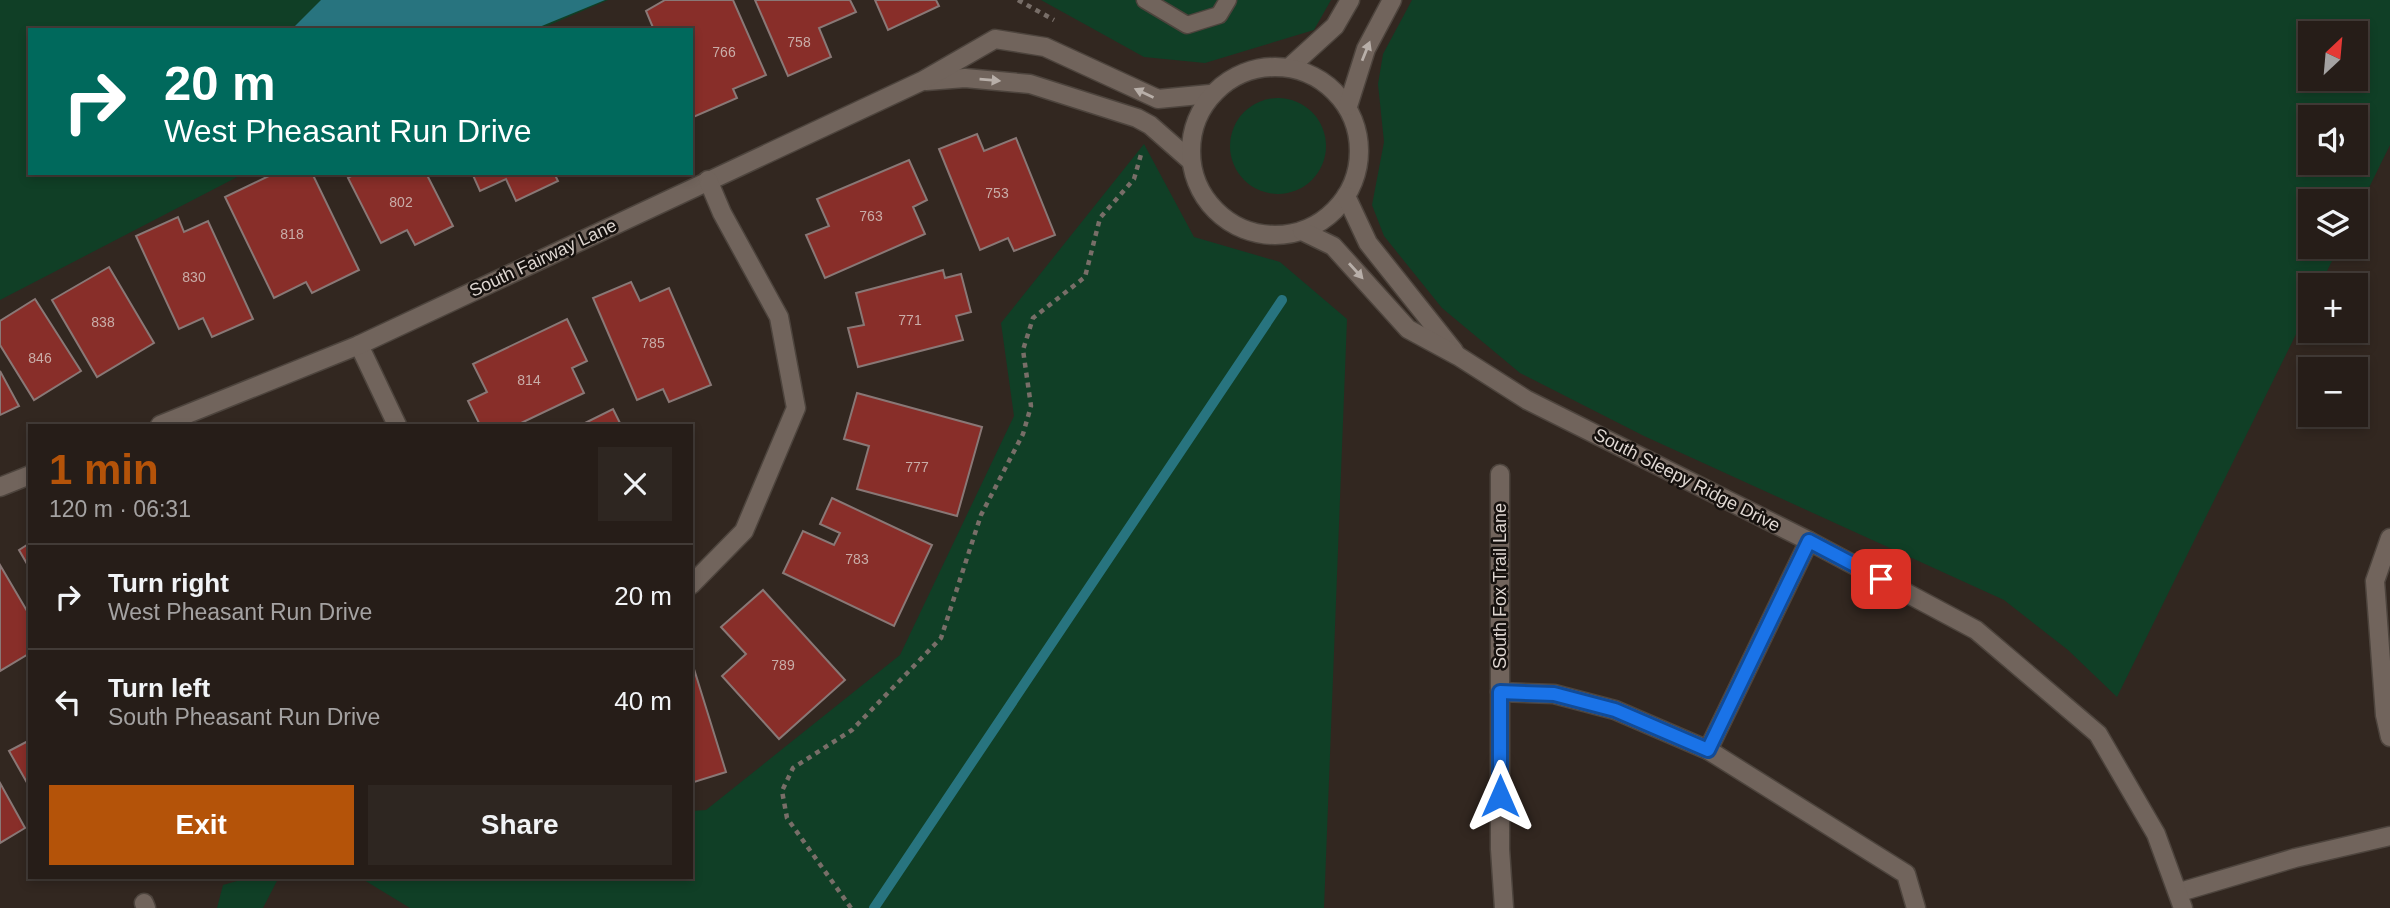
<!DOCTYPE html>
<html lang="en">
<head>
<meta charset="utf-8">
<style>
	body { margin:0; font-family:Arial,sans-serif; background:#2e2621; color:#f1f3f6; height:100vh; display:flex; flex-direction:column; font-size:26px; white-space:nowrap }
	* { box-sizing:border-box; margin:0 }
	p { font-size:23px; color:#a4a2a2 }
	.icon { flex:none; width:38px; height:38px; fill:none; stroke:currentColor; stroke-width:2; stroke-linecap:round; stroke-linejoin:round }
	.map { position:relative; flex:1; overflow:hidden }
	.side { position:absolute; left:28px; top:424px; width:665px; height:455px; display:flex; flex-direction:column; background:#261d18; border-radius:0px; box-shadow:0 4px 10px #0003,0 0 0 2px #423b37 }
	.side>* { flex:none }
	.banner { position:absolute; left:28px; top:28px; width:665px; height:147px; border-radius:0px; box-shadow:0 4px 10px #0003,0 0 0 2px #423b37; background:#00695c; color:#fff; overflow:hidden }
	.needle { width:46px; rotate:26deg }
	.controls { position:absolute; left:2298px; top:21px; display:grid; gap:14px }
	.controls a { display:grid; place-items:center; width:70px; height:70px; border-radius:0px; background:#261d18; box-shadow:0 4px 10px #0003,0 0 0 2px #423b37; font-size:35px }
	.pin { position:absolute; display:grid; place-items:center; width:60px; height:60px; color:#fff; margin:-30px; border-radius:14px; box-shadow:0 4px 10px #0006 }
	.me { position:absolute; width:77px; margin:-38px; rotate:0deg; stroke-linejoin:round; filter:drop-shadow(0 0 5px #0008) }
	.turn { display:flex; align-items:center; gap:24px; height:147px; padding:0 21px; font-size:32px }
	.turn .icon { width:91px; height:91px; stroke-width:2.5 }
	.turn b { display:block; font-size:49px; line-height:60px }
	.round { display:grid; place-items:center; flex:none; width:74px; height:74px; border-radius:0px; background:#2e2621 }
	.headline { display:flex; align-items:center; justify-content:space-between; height:119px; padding:0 21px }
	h1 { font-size:42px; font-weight:800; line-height:52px; color:#b45309 }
	.cta { display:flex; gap:14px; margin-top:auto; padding:14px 21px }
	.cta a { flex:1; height:80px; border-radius:0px; background:#b45309; color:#fff; font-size:28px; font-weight:800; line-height:80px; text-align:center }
	.cta a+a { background:#2e2621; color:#f1f3f6 }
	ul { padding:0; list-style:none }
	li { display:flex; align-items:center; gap:21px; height:105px; padding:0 21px; border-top:2px solid #423b37 }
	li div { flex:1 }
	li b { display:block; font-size:26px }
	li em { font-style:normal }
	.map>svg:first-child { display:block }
	.green { fill:#103f26; fill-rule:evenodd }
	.water { fill:#28747f }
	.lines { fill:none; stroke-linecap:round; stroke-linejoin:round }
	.stream { stroke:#28747f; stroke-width:10 }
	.building { fill:#882e29; stroke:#897876; stroke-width:2 }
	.service-casing { stroke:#4d443d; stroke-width:19 }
	.minor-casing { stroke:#4d443d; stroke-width:21 }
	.tertiary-casing { stroke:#4d443d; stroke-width:21 }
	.path { stroke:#786e68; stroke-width:4.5; stroke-dasharray:5 5; stroke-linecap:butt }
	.service { stroke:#71645c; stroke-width:16 }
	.minor { stroke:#71645c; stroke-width:18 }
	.tertiary { stroke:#71645c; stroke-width:18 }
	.oneway { fill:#b8afa9 }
	.route-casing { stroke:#114b97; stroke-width:18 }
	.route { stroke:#1a73e8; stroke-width:12 }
	.labels { text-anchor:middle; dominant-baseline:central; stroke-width:5; stroke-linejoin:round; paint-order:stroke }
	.number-label { font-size:14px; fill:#c9ada8 }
	.street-label { font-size:18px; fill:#dfd7d2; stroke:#16110e }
</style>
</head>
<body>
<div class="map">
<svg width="2390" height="908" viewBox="0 0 2390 908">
	<rect width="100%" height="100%" fill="#322720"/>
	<g class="green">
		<path d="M0 0H608L538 30H30V173H245L0 300Z"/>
		<path d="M1041 0H1331L1314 30 1205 63 1144 57Z"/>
		<path d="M1412 0H2390V145L2356 214V201H2310V247H2339L2320 285H2310V306L2117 697 2068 650 2004 600 1644 436 1520 373 1442 308 1384 236 1372 205 1384 142 1378 84 1383 54ZM2356 33V79H2310V33ZM2356 117V163H2310V117Z"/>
		<circle cx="1278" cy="146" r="48"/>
		<path d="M1144 144 1194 237 1280 262 1347 319 1324 908H410L359 877H691V811L706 810 900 655 1014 416 1001 323Z"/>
		<path d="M251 877H279L263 908H217L223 885Z"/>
	</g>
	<path class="water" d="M321 0H605L532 30H291Z"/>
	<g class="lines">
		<path class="stream" d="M874 908 1282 300"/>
	</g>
	<g class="building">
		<path d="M665 0H733L766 75 733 89 737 98 691 118V30H654L646 11Z"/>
		<path d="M755 0H850L856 12 819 28 831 57 788 76Z"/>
		<path d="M875 0H936L939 6 888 30Z"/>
		<path d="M977 134 984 151 1016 138 1055 235 1014 251 1008 238 980 250 939 149Z"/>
		<path d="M909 160 927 200 913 207 925 234 825 278 806 235 829 226 817 199Z"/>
		<path d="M275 173H312L359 270 312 293 306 282 274 298 225 197Z"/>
		<path d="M357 173H426L453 226 415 245 407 230 381 243 348 178Z"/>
		<path d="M472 173H554L558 181 516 201 506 179 480 191Z"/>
		<path d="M178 217 184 232 208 221 253 319 212 337 203 318 179 329 136 236Z"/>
		<path d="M109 267 154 343 97 377 52 300Z"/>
		<path d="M943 270 945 278 961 274 971 312 956 316 963 340 858 367 848 328 864 325 856 293Z"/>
		<path d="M631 282 640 301 669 288 711 385 669 402 663 389 637 400 593 298Z"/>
		<path d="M35 299 81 371 34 400 0 345V321Z"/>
		<path d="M567 319 587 361 572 368 584 393 517 425H480L468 401 487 392 473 364Z"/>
		<path d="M0 371 19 406 0 415Z"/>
		<path d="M857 393 982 427 957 516 857 489 869 446 844 439Z"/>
		<path d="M613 409 621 425H581Z"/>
		<path d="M832 498 932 545 894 626 783 573 803 531 834 545 840 533 820 524Z"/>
		<path d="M30 543V569L19 550Z"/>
		<path d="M0 565 30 616V653L0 671Z"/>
		<path d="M763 590 845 680 779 739 722 676 746 654 721 627Z"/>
		<path d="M691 669H694L726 772 691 783Z"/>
		<path d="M30 740V788L9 751Z"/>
		<path d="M0 783 25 828 0 843Z"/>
	</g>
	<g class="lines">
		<defs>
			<path id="service" d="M1145 0 1187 25 1219 15 1228 0"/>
			<g id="minor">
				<path d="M926 81 965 78 1030 84 1137 118 1150 125 1191 161"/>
				<path d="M359 345 397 425"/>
				<path d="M160 425 359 345 922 81 995 39 1045 47 1158 99 1210 94"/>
				<path d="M1500 474V849L1504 908"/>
				<path d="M0 487 30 475"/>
				<path d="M2390 538 2375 581 2385 715 2390 737"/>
				<path d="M691 585 744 531 796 408 779 317 722 213 708 180"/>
				<path d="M1500 692 1554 694 1615 710 1708 750 1906 874 1916 908"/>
				<path d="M1708 750 1809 541"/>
				<path d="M2180 892 2295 858 2390 836"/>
				<path d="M144 903 146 908"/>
			</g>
			<g id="tertiary">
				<path d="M1291 66 1335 26 1350 0"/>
				<circle cx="1275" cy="151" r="84"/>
				<path d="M1348 106 1366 49 1392 0"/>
				<path d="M1346 196 1368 243 1454 351"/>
				<path d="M1302 231 1333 246 1408 329 1458 356 1527 400 1809 541 1976 630 2098 734 2156 834 2183 908"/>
			</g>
		</defs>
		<use href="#service" class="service-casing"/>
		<use href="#minor" class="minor-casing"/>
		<use href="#tertiary" class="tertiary-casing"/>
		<g class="path">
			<path d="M1018 0 1054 20"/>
			<path d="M851 908 787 818 782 791 793 768 852 730 941 638 981 515 1023 434 1031 406 1023 350 1033 318 1085 277 1100 218 1134 179 1142 151"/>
		</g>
		<use href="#service" class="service"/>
		<use href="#minor" class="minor"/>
		<use href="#tertiary" class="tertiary"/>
	</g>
	<defs><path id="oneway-solid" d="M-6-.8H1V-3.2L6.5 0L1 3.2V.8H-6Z" transform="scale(1.75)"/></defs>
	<g class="oneway">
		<use href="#oneway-solid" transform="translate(1366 51) rotate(-68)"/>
		<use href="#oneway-solid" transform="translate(990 80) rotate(5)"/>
		<use href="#oneway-solid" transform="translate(1144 93) rotate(-155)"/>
		<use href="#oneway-solid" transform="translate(1356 271) rotate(48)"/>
	</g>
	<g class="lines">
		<defs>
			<path id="route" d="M1500 796V692L1554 694 1615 710 1708 750 1809 541 1881 579"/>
		</defs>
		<use href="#route" class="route-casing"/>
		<use href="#route" class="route"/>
	</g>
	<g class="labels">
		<g class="number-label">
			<text x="799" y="42">758</text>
			<text x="724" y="52">766</text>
			<text x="997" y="193">753</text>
			<text x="401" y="202">802</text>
			<text x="871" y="216">763</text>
			<text x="292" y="234">818</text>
			<text x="194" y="277">830</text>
			<text x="910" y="320">771</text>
			<text x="103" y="322">838</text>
			<text x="653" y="343">785</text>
			<text x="40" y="358">846</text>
			<text x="529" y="380">814</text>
			<text x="917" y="467">777</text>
			<text x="857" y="559">783</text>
			<text x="783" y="665">789</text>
		</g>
		<g class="street-label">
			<text transform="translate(543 258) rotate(-25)">South Fairway Lane</text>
			<text transform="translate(1687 480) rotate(27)">South Sleepy Ridge Drive</text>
			<text transform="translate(1500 586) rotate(-90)">South Fox Trail Lane</text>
		</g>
	</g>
</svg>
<div class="controls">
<a><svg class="needle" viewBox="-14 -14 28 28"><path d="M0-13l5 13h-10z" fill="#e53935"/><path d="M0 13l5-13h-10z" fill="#a4a2a2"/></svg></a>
<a><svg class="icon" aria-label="sound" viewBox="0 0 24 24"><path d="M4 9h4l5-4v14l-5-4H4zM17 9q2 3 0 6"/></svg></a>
<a><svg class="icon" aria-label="layers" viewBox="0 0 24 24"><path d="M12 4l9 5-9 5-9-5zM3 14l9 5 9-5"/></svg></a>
<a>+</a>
<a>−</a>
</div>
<div class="pin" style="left:1881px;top:579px;background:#d93025"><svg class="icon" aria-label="arrive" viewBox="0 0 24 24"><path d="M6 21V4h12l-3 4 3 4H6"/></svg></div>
<svg class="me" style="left:1500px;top:796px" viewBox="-20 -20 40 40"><path d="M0-17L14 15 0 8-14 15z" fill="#1a73e8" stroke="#fff" stroke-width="4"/></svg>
<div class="banner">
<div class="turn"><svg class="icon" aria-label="right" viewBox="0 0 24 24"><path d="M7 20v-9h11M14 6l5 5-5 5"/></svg><div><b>20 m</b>West Pheasant Run Drive</div></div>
</div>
<section class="side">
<div class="headline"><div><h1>1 min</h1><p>120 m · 06:31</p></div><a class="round"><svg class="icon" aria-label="close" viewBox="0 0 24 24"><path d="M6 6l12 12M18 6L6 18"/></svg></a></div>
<ul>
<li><svg class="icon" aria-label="right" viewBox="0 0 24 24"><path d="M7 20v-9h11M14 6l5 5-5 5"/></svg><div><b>Turn right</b><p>West Pheasant Run Drive</p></div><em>20 m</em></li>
<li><svg class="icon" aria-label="left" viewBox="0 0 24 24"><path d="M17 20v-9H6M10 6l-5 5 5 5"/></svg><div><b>Turn left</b><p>South Pheasant Run Drive</p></div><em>40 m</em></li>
</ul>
<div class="cta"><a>Exit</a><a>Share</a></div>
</section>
</div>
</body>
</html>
